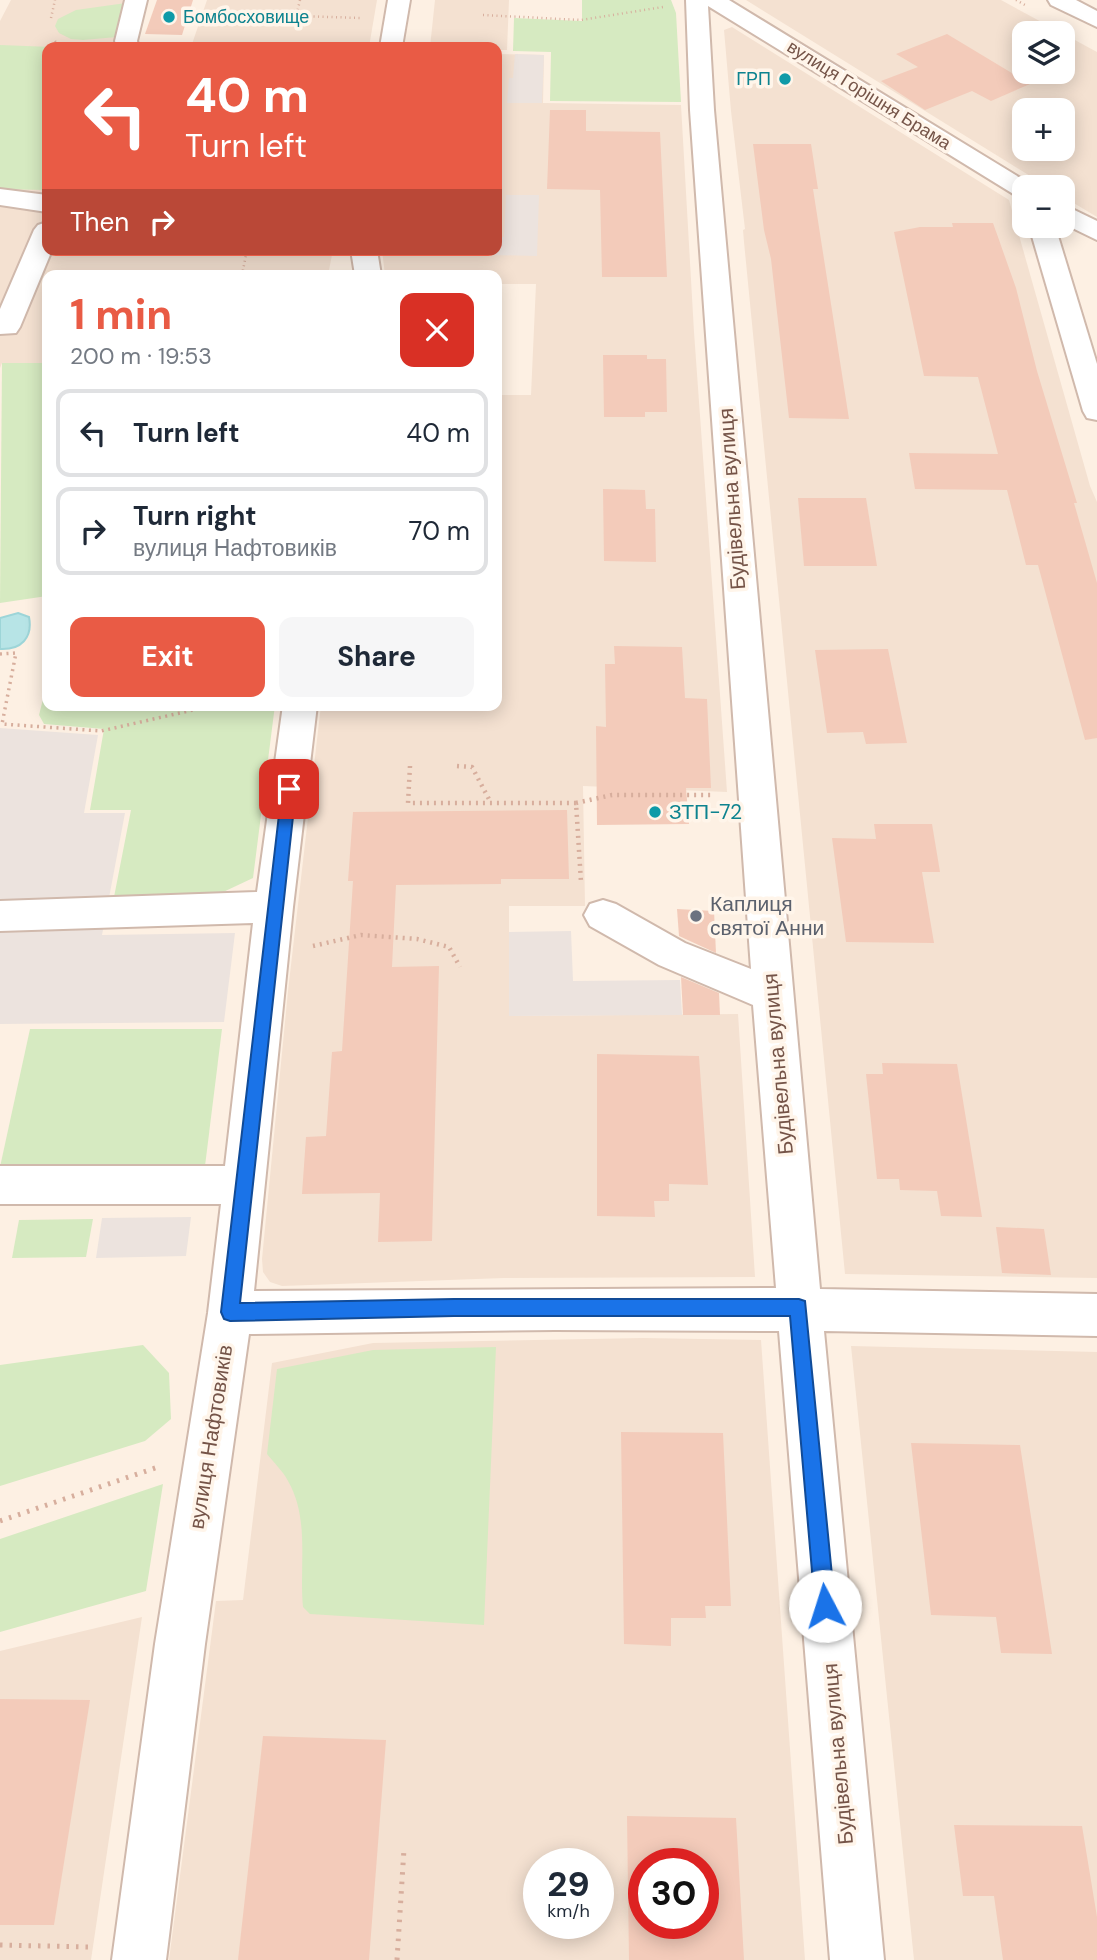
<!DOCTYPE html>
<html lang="en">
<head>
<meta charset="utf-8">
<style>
	body { margin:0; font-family:"DM Sans",sans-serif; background:#f6f6f7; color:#1f2937; height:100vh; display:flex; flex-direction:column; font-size:26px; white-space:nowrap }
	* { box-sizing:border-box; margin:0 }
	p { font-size:23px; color:#747a83 }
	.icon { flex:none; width:38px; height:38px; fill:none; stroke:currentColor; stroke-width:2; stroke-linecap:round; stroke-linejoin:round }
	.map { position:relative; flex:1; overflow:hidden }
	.details { position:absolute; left:42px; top:270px; width:460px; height:441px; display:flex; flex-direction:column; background:#fff; border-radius:14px; box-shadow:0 4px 18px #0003 }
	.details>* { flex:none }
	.banner { position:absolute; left:42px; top:42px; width:460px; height:214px; border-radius:14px; box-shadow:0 4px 18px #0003; background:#e95b45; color:#fff; overflow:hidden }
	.fabs { position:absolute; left:1012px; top:21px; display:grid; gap:14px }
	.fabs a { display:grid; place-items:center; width:63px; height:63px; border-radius:14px; background:#fff; box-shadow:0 4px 18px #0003; font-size:35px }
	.speed { position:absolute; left:523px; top:1848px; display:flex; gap:14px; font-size:35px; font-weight:700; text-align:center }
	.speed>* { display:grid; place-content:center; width:91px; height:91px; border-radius:50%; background:#fff; box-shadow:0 4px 18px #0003; line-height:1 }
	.speed small { font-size:18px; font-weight:400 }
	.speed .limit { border:10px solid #d22; background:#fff; color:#111 }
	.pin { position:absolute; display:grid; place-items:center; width:60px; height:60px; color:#fff; margin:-30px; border-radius:14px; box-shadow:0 4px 10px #0006 }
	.me { position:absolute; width:77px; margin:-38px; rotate:355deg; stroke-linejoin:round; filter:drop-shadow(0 0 5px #0008) }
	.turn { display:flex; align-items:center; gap:24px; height:147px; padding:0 28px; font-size:32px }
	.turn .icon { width:91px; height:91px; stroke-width:2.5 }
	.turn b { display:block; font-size:49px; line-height:60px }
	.then { display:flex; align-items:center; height:66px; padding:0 28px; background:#0003; gap:14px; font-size:26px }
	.round { display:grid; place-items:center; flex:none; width:74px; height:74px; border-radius:14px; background:#f6f6f7 }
	.overview { display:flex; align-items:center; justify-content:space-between; height:119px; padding:0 28px }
	h1 { font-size:42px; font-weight:700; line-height:52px; color:#e95b45 }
	.action { display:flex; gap:14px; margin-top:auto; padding:14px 28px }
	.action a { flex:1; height:80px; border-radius:14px; background:#e95b45; color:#fff; font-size:28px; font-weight:700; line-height:80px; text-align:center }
	.action a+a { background:#f6f6f7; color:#1f2937 }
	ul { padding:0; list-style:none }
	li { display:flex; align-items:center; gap:21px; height:88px; margin:0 14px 10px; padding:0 14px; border:4px solid #e0e1e3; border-radius:14px }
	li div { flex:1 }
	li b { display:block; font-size:26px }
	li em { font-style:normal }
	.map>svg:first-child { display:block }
	.residential { fill:#f4e1d1; fill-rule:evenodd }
	.industrial { fill:#ece3de }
	.green { fill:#d6eac1 }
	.water { fill:#b7e4e6; stroke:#9dd5d8; stroke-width:2 }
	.building { fill:#f3cbba; fill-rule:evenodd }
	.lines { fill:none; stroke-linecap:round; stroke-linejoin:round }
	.minor-casing { stroke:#d0b9ac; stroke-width:4 }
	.path-far3 { stroke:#d7ae9d; stroke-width:2.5; stroke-dasharray:1 3.5; stroke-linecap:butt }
	.path-far2 { stroke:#d7ae9d; stroke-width:3.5; stroke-dasharray:2 4.5; stroke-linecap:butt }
	.path-far1 { stroke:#d7ae9d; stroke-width:4.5; stroke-dasharray:2 5; stroke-linecap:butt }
	.path { stroke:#d7ae9d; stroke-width:5; stroke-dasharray:2.5 7; stroke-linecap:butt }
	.minor { fill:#fff; fill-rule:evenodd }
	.route { fill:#1a73e8; stroke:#114b97; stroke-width:2 }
	.culture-dot { fill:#0f9aa8; stroke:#fff5ea; stroke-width:2.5 }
	.worship-dot { fill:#6b7280; stroke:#fff5ea; stroke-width:2.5 }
	.labels { text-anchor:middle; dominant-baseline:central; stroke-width:7; stroke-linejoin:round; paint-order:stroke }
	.far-culture-label { font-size:18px; fill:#0d838f; stroke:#fff5ea; text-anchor:start }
	.far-street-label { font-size:18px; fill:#755448; stroke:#fff5ea }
	.street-label { font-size:21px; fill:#755448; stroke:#fff5ea }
	.culture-label { font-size:21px; fill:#0d838f; stroke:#fff5ea; text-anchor:start }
	.worship-label { font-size:21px; fill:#5b616d; stroke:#fff5ea; text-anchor:start }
</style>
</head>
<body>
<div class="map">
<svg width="1097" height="1960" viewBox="0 0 1097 1960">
	<rect width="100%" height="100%" fill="#fdf0e3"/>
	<g class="residential">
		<path d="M11 0H127L117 37 118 47H47V250H333L328 275H47V363H2L0 368V21Z"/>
		<path d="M207 0H377L369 47H191Z"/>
		<path d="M435 0H509L507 50H497V47H430Z"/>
		<path d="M746 0H1001L1097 52V217L1062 196V187H1048ZM1024 33H1062V72H1024ZM1024 110H1062V149H1024Z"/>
		<path d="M732 27 1009 200 1090 486 1097 502V1278L845 1274 744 242 743 230 745 229 731 111 724 30Z"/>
		<path d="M497 54 544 55 543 103 681 105 694 332 727 792 583 786 585 906H509V1016L738 1014 755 1277 504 1278 282 1286 270 1282 263 1272 262 1259 288 991 321 705H497V395H531L536 284H497V275H385L382 250H497Z"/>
		<path d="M643 1338 761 1340 805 1960H169L216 1601 243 1600 272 1363 373 1343ZM539 1864H598V1923H539ZM644 1864H704V1923H644Z"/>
		<path d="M851 1346 1097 1352V1960H914Z"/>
		<path d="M142 1617 91 1960H0V1651Z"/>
	</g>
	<g class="industrial">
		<path d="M515 54 544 55 542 103H507L509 78H513Z"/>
		<path d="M506 195H539L537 256 491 255V250H497V237H504Z"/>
		<path d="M0 728 98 735 84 813H125L102 935 235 933 224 1022 0 1024Z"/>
		<path d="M571 931 573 981 680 980 682 1015 509 1016V932Z"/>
		<path d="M191 1217 186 1256 96 1258 102 1218Z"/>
	</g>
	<g class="green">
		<path d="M582 0H671L676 13 681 102 550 101 551 52 513 51 514 18 582 21Z"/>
		<path d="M126 3 117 37 83 40 71 39 59 33 55 26 58 19 76 10Z"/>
		<path d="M0 45 52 47H47V185L44 190 0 189Z"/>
		<path d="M2 363H47V596L0 603Z"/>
		<path d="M47 683V705H275L253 878 219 894 114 897 131 810H90L104 729 44 724 39 715Z"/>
		<path d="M30 1029H222L205 1166 0 1167Z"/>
		<path d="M93 1219 86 1257 12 1258 19 1220Z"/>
		<path d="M143 1345 169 1373 171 1419 145 1441 0 1486V1365Z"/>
		<path d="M496 1347 484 1625 310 1614 303 1607C299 1566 310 1519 288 1481 283 1471 274 1463 267 1454L277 1369 373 1350Z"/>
		<path d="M163 1484 146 1591 0 1632V1539Z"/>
	</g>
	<path class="water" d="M18 613 29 617C33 638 21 650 0 649V618Z"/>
	<g class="building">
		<path d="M157 0H193L182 35 145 34Z"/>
		<path d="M947 34 1030 84 991 101 972 91 925 110 881 81 918 67 896 54Z"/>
		<path d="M550 110H586V131L660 132 667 277H602L600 190 547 189Z"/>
		<path d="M753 144H811L818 189H813L849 419 789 418 771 259 764 230Z"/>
		<path d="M952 223H993L1016 288 1037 371 1077 503H1074L1097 583V738L1085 740 1038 565H1026L1007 490 915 489 909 453 998 454 978 377 924 376 894 232 920 227H953Z"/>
		<path d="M603 355H647V359H666L667 412H645V417H604Z"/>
		<path d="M603 489 645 490 646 509H655L656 562 604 561Z"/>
		<path d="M798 498H866L877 566H804Z"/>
		<path d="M614 646 682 647 685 698 707 699 711 788H686L689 824 597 825 596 726 606 727 605 664H615Z"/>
		<path d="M888 649 907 743 866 744 863 732 827 733 815 650Z"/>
		<path d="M567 810 569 879H501V884L396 885 392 967 439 966 432 1241 378 1242 380 1193 302 1194 306 1137 326 1136 332 1052 342 1051 353 881H348L353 812Z"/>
		<path d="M874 824H932L940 872H922L934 943 846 942 832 838 876 839Z"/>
		<path d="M677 909 714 911 716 953 679 936Z"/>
		<path d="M681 977 719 993 720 1015H683Z"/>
		<path d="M597 1054 699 1056 708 1185 669 1184V1201H654L655 1217 597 1216Z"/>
		<path d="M882 1063 957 1064 982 1217 941 1216 937 1191 900 1190 899 1179H877L866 1074H883Z"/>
		<path d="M996 1227 1044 1229 1051 1275 1002 1273Z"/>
		<path d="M621 1432 723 1433 731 1606H705L706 1618H671V1646L624 1644Z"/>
		<path d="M911 1443 1020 1445 1052 1654 1001 1653 996 1617 931 1615Z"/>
		<path d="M0 1699 90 1700 54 1925H0Z"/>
		<path d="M263 1736 386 1740 369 1960H238Z"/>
		<path d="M627 1816 736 1818 744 1960H629ZM644 1864H704V1923H644Z"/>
		<path d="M954 1825 1082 1826 1097 1917V1960H1003L994 1896H963Z"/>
	</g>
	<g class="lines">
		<defs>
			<g id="minor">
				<path d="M125 0H147L137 41 139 47H117L115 41Z"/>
				<path d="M388 0H410L402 47H380Z"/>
				<path d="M686 0H729L1035 187H1024V198L1015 195 708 6 714 110 820 1289 1097 1294V1336L824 1331 884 1960H830L779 1331 555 1330 249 1334 205 1644 166 1960H112L155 1644 208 1313 221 1204H0V1166H225L253 923 0 931V901L257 892 283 705H317L293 907 254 1291 776 1288 753 1005 659 965 590 926 584 915 590 904 603 900 616 904 685 943 751 969 690 110Z"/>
				<path d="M1048 0H1076L1097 11V27L1051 5Z"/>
				<path d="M0 189 47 195V212L0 205Z"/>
				<path d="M1062 204 1097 221V240L1062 223Z"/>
				<path d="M47 222V250H52L20 327 16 333 0 334V309L34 230 38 225Z"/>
				<path d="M1029 226H1055L1097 364V420L1087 418 1083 411Z"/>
				<path d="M351 250H377L381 275H355Z"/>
			</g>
		</defs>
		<use href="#minor" class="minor-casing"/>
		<g class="path-far3">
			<path d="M300 0 297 13 299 16 361 18"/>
			<path d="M1016 0 1025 5"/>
			<path d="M483 15 581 20 663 7"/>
			<path d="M51 18 55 0"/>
			<path d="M55 41 59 47"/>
			<path d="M242 275 247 250"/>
		</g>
		<path class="path-far2" d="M0 654 16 653 2 724 101 731 215 705"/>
		<g class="path-far1">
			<path d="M410 766 408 803H576L581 882"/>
			<path d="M457 766 472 767 491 803"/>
			<path d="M576 803 612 795H715"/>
			<path d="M313 946 361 935 417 939 449 947 460 967"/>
		</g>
		<g class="path">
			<path d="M0 1521 158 1467"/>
			<path d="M0 1945 90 1947"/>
			<path d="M397 1960 404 1849"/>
		</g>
		<use href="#minor" class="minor"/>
	</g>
	<path class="route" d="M289 783 296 789 240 1303 454 1299H799L805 1301 835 1606 832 1614 825 1617 818 1614 815 1606 790 1316H454L230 1321 224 1319 221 1312 282 789Z"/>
	<g class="culture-dot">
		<circle cx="169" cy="17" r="7"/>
		<circle cx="785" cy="79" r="7"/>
		<circle cx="655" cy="812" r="7"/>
	</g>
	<circle class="worship-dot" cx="696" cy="916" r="7"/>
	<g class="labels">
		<g class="far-culture-label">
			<text x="183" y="17">Бомбосховище</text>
			<text x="771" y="79" text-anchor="end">ГРП</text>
		</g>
		<g class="far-street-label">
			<text transform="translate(869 95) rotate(32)">вулиця Горішня Брама</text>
		</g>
		<g class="street-label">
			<text transform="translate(732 499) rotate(-94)">Будівельна вулиця</text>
			<text transform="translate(778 1064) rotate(-95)">Будівельна вулиця</text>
			<text transform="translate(211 1437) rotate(-81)">вулиця Нафтовиків</text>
			<text transform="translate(838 1754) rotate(-95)">Будівельна вулиця</text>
		</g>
		<g class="culture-label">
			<text x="669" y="812">ЗТП-72</text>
		</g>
		<g class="worship-label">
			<text x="710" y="904">Каплиця<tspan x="710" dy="24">святої Анни</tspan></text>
		</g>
	</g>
</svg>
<div class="fabs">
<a><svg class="icon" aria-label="layers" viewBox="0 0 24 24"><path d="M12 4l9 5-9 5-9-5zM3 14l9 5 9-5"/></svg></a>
<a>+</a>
<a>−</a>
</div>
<div class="speed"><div>29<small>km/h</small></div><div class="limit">30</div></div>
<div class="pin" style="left:289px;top:789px;background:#d93025"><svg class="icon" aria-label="arrive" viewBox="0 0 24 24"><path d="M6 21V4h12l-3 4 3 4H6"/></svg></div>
<svg class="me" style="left:825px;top:1606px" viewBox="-20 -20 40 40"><circle r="19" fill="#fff"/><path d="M0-13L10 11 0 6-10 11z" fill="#1a73e8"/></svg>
<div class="banner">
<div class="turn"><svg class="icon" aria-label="left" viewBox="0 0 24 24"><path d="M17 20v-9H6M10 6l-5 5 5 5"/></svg><div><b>40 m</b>Turn left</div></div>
<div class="then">Then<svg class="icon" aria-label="right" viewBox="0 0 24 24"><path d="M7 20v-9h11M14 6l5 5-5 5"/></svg></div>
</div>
<section class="details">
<div class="overview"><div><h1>1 min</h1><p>200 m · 19:53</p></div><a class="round" style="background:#d93025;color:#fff"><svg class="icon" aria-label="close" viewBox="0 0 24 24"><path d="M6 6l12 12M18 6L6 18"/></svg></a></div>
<ul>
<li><svg class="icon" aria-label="left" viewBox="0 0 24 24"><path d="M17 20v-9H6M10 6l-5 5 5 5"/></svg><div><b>Turn left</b></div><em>40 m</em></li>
<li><svg class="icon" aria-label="right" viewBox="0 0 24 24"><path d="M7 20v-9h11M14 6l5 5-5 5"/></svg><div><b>Turn right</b><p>вулиця Нафтовиків</p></div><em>70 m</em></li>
</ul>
<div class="action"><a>Exit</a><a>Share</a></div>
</section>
</div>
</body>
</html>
